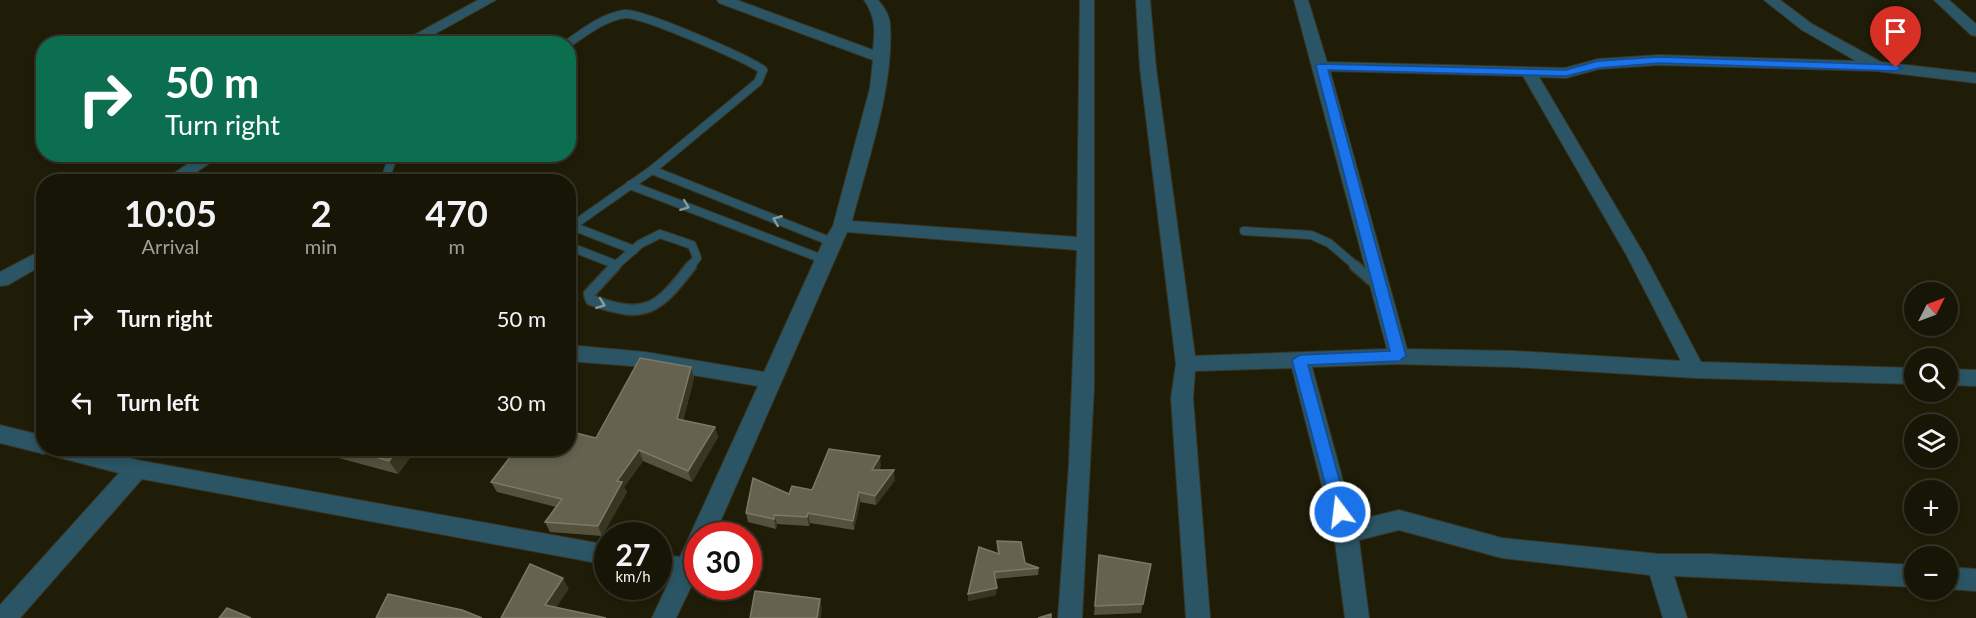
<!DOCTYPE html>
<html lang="en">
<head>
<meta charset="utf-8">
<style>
	body { margin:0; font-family:Lato,sans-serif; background:#201e10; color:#f1f3f6; height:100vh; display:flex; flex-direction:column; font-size:22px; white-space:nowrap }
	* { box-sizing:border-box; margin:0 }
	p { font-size:20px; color:#9e9f9b }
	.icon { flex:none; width:33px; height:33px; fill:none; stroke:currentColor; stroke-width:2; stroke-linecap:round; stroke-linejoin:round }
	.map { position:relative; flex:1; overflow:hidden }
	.panel { position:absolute; left:36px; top:174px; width:540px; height:282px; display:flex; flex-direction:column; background:#171506; border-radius:24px; box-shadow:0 3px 9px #0003,0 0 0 2px #363428 }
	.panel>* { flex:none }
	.guide { position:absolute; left:36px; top:36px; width:540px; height:126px; border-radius:24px; box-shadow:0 3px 9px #0003,0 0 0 2px #363428; background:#0b6e4f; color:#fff; overflow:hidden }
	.needle { width:39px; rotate:48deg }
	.buttons { position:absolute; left:1904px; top:282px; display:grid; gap:12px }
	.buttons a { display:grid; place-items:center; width:54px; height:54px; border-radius:50%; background:#171506; box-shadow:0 3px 9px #0003,0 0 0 2px #363428; font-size:30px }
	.speed { position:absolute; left:594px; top:522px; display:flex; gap:12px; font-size:30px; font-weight:700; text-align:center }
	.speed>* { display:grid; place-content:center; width:78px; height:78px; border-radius:50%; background:#171506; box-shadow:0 3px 9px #0003,0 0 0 2px #363428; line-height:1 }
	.speed small { font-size:15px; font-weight:400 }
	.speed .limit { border:9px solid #d22; background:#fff; color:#111 }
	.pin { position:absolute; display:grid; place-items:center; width:51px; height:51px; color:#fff; margin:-62px -26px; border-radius:50% 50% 50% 0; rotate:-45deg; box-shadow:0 0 6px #0007 }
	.pin .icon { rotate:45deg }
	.me { position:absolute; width:66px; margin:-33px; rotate:345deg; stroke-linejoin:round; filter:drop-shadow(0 0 4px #0008) }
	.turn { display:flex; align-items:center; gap:21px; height:126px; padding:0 30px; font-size:27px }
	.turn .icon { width:78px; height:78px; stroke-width:2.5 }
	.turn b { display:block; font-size:42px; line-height:51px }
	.eta { display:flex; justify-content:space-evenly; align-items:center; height:102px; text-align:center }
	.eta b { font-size:36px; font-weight:700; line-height:42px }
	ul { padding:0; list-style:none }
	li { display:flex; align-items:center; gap:18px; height:84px; padding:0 30px }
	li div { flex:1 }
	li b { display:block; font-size:22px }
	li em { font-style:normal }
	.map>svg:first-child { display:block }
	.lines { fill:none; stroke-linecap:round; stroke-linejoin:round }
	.lane-far1-casing { stroke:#383623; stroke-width:10 }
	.lane-casing { stroke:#383623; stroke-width:13 }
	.street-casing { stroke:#383623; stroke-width:2 }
	.lane-far1 { stroke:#2b5564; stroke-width:8 }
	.lane { stroke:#2b5564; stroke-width:10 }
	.street { fill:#2b5564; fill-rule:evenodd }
	.wall { fill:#54523d }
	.shaded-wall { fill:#383520 }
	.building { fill:#65634f; stroke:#7b7a66; stroke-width:1.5 }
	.oneway { stroke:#859c9e }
	.route { fill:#1a73e8; stroke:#114b97; stroke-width:1.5 }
</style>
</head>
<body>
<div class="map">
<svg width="1976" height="618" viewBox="0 0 1976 618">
	<rect width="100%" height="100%" fill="#1f1c08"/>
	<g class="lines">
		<defs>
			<g id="lane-far1">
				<path d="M567 44C585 32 603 17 625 14 643 13 746 58 763 70L758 82 652 170 568 229"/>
				<path d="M652 170 832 242"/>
				<path d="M384 182 394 154"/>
				<path d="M630 185 825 260"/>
				<path d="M572 226 634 250"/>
				<path d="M1244 231 1311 235 1329 243 1357 267"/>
				<path d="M568 246 617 265"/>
				<path d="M614 267 640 244 660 234 692 245 697 258 690 267"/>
			</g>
			<g id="lane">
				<path d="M615 266 589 294 591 300C646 320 658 309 691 266"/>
				<path d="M1355 266 1376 284"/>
			</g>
			<g id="street">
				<path d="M478 0H496L417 44H398Z"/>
				<path d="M717 0H737L873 50C875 30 876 17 864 0H878C884 7 890 16 890 25 894 86 868 160 852 221L1077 237 1080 0H1094V387L1082 618H1058L1069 464 1077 250 847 232 714 536H698V572L676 618H652L671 577 658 575V554L680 557 758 386 645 367 568 361V345L645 352 764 372 823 242 833 226 870 88 873 60 719 3Z"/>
				<path d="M1136 0H1150L1156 68 1195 356 1387 349 1294 0H1308L1327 62 1565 68 1598 59 1659 55 1856 61 1802 30 1764 0H1780L1812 24 1881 62 1976 73V83L1876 71 1659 65 1599 69 1566 78 1539 77 1645 256 1701 362 1914 368V384L1695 378 1514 367 1399 364 1312 367 1354 521 1399 510 1502 538 1659 554H1708L1914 565V587L1674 576 1687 618H1663L1650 575 1502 558 1399 530 1359 540 1369 618H1345L1334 533 1292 368 1195 371 1193 398 1210 618H1186L1171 398 1176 364 1140 68ZM1330 71 1523 76 1627 256 1681 361 1514 351 1407 349Z"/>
				<path d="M1934 0H1949L1976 24V36L1971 35Z"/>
				<path d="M202 154H223L182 182H161Z"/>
				<path d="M44 249V264L8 285 0 286V272Z"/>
				<path d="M1947 369 1976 370V386L1947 385Z"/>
				<path d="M0 425 44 436V448H93L137 460 608 545V565L142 479 20 618H0V605L119 473 57 457 48 452 44 454 0 443Z"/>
				<path d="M1947 567 1976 569V591L1947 589Z"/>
			</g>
		</defs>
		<use href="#lane-far1" class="lane-far1-casing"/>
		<use href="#lane" class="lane-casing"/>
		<use href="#street" class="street-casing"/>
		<use href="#lane-far1" class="lane-far1"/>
		<use href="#lane" class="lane"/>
		<use href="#street" class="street"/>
	</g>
	<g class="wall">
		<path d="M691 367 694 378 683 421 715 427 718 437 692 482 643 461 624 487 627 492 602 536 550 532 545 522 556 507 497 492 491 482 596 438Z"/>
		<path d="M329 448H417L398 474 335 457Z"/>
		<path d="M881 465 879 470 895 480 876 505 860 502 854 530 810 523 809 526 777 524 776 529 748 522 746 513 789 494 812 490Z"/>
		<path d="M997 541 1025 563 1039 568 1038 575 995 579 996 595 968 601V594L998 553Z"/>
		<path d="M1099 555 1151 564 1141 613 1094 615Z"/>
	</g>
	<g class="shaded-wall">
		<path d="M691 367 694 378 681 430 677 419Z"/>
		<path d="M715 427 718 437 692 482 688 471Z"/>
		<path d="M398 448H417L398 474 389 461Z"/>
		<path d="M639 450 643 461 624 487 627 492 602 536 598 526 617 481Z"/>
		<path d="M880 456 881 465 873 479 872 470Z"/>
		<path d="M894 470 895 480 876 505 875 496Z"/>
		<path d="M859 492 860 502 854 530 853 521Z"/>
		<path d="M808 513 810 523 809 526 807 517Z"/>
		<path d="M774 515 777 524 776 529 774 519Z"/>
		<path d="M563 578 569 589 551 615 545 605Z"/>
		<path d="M997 588 996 595 968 601V594Z"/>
		<path d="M820 599 822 608 821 618H817Z"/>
	</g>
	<g class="building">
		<path d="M640 358 691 367 677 419 715 427 688 471 639 450 617 481 622 482 598 526 545 522 562 499 491 482 517 448H568V431L596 438Z"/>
		<path d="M344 448H398L389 461Z"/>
		<path d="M829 449 880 456 872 470H894L875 496 859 492 853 521 808 513 807 517 774 515V519L746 513 753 478 789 494 792 486 812 490Z"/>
		<path d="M997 541 1021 542 1025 563 1039 568 994 572 997 588 968 594 979 547 999 554Z"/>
		<path d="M1099 555 1151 564 1143 604 1095 606Z"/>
		<path d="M530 564 563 578 545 605 606 618H501Z"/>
		<path d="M755 591 820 599 817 618H750Z"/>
		<path d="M388 594 462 610 482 618H376Z"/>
		<path d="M227 608 251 618H219Z"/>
		<path d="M1051 614V618H1038Z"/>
	</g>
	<defs><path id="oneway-chevron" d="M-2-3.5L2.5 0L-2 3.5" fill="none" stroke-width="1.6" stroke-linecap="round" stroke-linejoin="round" transform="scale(1.5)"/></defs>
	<g class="oneway">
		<use href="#oneway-chevron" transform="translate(685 206) rotate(21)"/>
		<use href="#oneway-chevron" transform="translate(777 220) rotate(-158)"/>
		<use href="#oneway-chevron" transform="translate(601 304) rotate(20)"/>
	</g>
	<path class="route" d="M1659 57 1896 65 1902 68 1896 71 1659 63 1599 68 1566 76 1328 70 1406 356 1399 361 1308 365 1348 512 1346 516 1340 518 1334 516 1292 360 1300 355 1390 351 1316 66 1318 64 1566 70 1598 61Z"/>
</svg>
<div class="buttons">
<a><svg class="needle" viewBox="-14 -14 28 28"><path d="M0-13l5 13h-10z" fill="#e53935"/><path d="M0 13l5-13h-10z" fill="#9e9f9b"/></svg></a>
<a><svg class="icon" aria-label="search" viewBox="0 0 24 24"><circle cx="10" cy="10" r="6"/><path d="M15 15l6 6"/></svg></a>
<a><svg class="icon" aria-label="layers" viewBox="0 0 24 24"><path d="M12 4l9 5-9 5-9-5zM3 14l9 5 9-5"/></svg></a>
<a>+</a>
<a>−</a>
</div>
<div class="speed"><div>27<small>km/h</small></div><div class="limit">30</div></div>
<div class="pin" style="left:1896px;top:68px;background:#d93025"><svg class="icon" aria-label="arrive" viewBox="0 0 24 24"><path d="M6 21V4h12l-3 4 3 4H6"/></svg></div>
<svg class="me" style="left:1340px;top:512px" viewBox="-20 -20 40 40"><circle r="17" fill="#1a73e8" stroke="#fff" stroke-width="3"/><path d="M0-11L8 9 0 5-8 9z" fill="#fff"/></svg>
<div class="guide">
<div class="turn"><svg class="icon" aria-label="right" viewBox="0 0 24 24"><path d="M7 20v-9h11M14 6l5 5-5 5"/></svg><div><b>50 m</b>Turn right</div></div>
</div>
<section class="panel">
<div class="eta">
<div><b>10:05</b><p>Arrival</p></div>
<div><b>2</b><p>min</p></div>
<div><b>470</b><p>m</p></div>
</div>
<ul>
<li><svg class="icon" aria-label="right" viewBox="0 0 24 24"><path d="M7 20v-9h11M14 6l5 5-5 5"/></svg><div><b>Turn right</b></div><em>50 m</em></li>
<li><svg class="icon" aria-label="left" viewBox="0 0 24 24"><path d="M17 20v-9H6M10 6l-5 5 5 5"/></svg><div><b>Turn left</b></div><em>30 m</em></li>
</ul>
</section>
</div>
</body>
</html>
